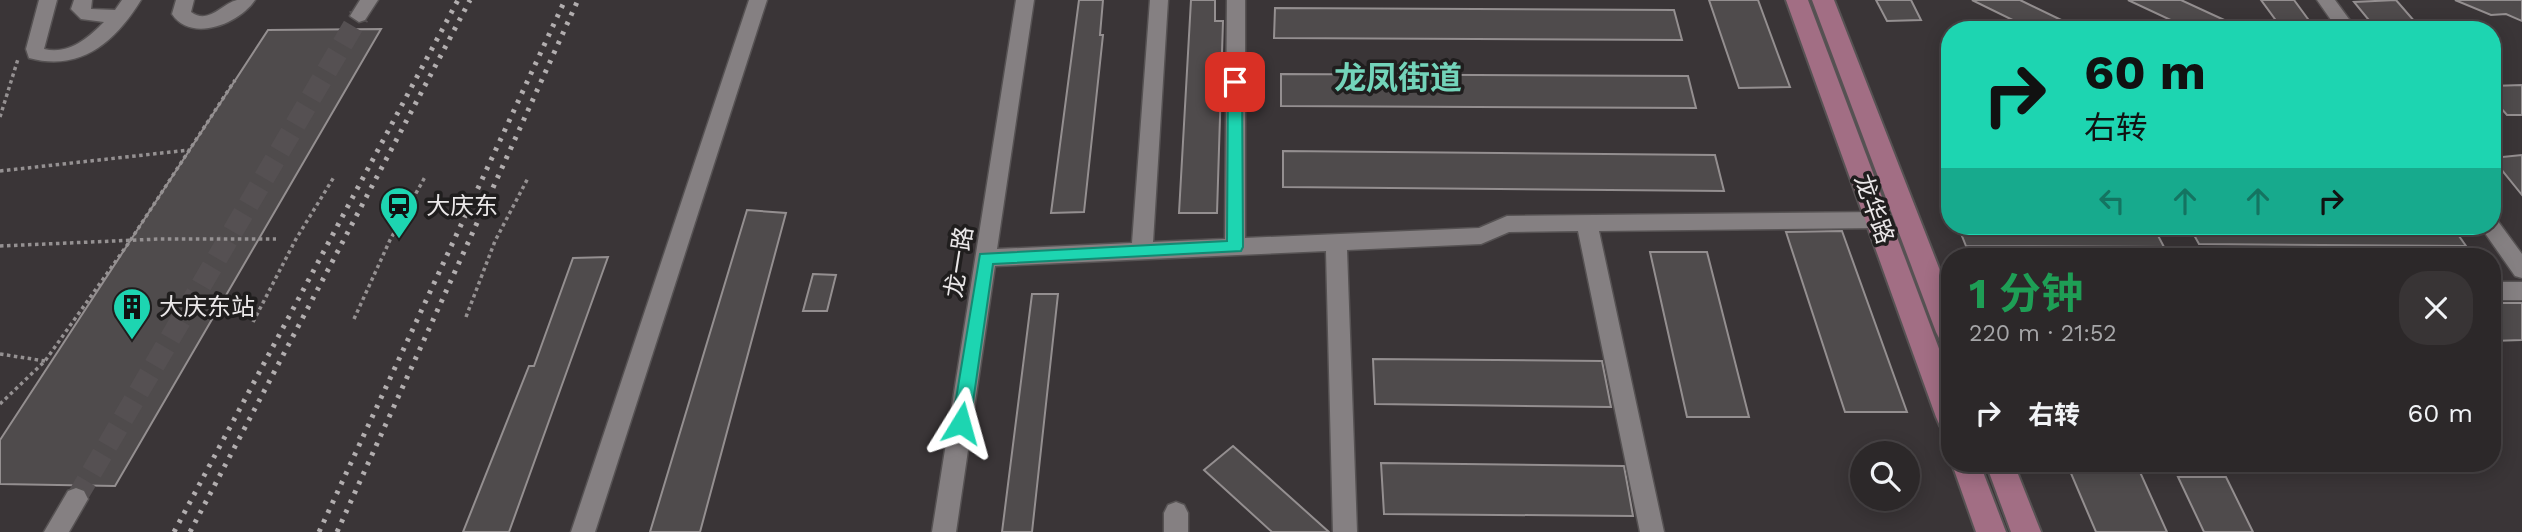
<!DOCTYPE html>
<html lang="zh">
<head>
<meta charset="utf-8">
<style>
	body { margin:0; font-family:"Work Sans","Noto Sans SC",sans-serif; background:#383435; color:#f1f3f6; height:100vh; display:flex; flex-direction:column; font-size:26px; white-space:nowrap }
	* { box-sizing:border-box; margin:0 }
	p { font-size:23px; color:#a6a6a8 }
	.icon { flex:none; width:38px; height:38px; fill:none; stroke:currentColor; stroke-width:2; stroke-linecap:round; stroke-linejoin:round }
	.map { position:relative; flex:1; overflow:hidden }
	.side { position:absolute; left:1941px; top:248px; width:560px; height:224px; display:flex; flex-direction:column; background:#2c2829; border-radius:28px; box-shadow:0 4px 18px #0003,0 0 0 2px #484446 }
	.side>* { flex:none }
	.banner { position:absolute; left:1941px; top:21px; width:560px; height:214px; border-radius:28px; box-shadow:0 4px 18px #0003,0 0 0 2px #484446; background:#1dd5b1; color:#111; overflow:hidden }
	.controls { position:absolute; left:1850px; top:441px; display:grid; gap:14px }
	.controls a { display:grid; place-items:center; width:70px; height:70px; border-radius:50%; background:#2c2829; box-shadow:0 4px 18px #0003,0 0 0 2px #484446; font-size:35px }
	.pin { position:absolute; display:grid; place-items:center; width:60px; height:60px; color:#fff; margin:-30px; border-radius:14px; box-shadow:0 4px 10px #0006 }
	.me { position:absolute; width:77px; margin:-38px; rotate:8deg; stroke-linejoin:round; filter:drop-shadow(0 0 5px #0008) }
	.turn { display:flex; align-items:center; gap:24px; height:147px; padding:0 28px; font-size:32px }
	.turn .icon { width:91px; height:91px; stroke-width:2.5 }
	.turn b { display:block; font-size:49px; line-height:60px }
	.lanes { display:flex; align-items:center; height:66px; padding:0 28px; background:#0003; justify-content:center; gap:35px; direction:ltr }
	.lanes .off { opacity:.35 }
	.round { display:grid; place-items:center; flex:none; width:74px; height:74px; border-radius:28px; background:#383435 }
	.head { display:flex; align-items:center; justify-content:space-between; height:119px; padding:0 28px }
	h1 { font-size:42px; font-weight:700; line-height:52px; color:#1e9e55 }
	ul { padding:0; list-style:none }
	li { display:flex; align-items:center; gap:21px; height:91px; padding:0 28px }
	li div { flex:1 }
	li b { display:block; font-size:26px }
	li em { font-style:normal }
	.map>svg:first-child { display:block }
	.building { fill:#4f4b4c; stroke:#948f90; stroke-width:2 }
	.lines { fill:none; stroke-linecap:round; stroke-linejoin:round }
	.minor-tunnel { stroke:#555052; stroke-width:21; stroke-dasharray:21 10; stroke-linecap:butt }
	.minor-casing { stroke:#565253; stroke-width:3 }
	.major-casing { stroke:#565253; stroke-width:4 }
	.path { stroke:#959192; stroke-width:3.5; stroke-dasharray:3.5 3.5; stroke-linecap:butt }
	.minor { fill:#858082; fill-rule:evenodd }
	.major { fill:#a26e84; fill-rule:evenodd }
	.rail { stroke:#b2aeaf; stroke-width:5; stroke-dasharray:3.5 7; stroke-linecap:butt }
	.route { fill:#1dd5b1; stroke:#138a73; stroke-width:2 }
	.labels { text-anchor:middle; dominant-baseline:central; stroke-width:7; stroke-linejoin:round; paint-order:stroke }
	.poi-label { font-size:24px; fill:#ebe8e9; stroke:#201e1e; text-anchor:start }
	.street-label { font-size:24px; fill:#ebe8e9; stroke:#201e1e }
	.district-label { font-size:32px; font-weight:bold; fill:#73d4ba; stroke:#201e1e }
</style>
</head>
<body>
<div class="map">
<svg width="2522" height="532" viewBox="0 0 2522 532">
	<rect width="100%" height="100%" fill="#3a3537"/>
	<g class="building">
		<path d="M1079 0H1103L1100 35H1103L1084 212 1051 213Z"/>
		<path d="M1191 0H1215V21H1223L1217 213H1179Z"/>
		<path d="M1709 0H1758L1790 87 1739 88Z"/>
		<path d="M1876 0H1911L1921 20 1887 21Z"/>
		<path d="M1972 0H2020L2082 30H2033Z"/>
		<path d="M2128 0H2181L2246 30H2192Z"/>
		<path d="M2261 0H2294L2316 30H2283Z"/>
		<path d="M2396 0 2422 30H2377L2354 2Z"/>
		<path d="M2455 0H2522V21L2506 14 2491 15Z"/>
		<path d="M1275 8 1674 10 1682 40 1274 38Z"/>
		<path d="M381 29 115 486 0 484V440L268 30Z"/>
		<path d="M1281 74 1688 76 1696 108 1281 106Z"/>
		<path d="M2522 85V115H2507L2492 98V86Z"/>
		<path d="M1283 151 1715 155 1724 191 1283 187Z"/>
		<path d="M2522 155V195L2492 158Z"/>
		<path d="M747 210 786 213 700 532H650Z"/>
		<path d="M1958 226H2153L2164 247 1966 246Z"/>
		<path d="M2189 226H2452L2466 246 2199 244Z"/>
		<path d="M1842 231 1907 412H1845L1786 232Z"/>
		<path d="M1650 252H1707L1749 417H1687Z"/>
		<path d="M608 257 509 532H463L529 366H534L573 258Z"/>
		<path d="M813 274 836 275 827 311H803Z"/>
		<path d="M1032 294H1058L1032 532H1002Z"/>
		<path d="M2492 303H2522V340L2492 341Z"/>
		<path d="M1373 359 1602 361 1611 407 1375 404Z"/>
		<path d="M1233 446 1329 532H1272L1204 470Z"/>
		<path d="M1381 463 1624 466 1633 516 1384 514Z"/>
		<path d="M2067 464H2125L2129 472H2140L2167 532H2096Z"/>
		<path d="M2178 477H2226L2253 532H2204Z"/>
	</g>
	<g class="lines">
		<path class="minor-tunnel" d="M76 499 359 16"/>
		<defs>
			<g id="minor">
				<path d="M39 0H57L44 49C69 55 88 38 104 22L81 19 71 9 74 0H92L91 9 115 10 122 0H141C115 42 81 72 29 58L26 49Z"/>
				<path d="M176 0H194L191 12C209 25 221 4 237 0 242 0 250 0 255 0 239 24 191 43 172 14Z"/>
				<path d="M360 0H378L365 20 359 22 350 16Z"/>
				<path d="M749 0H767L595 532H571Z"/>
				<path d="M1016 0H1034L997 249 1132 243 1150 0H1168L1153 242 1225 239 1227 0H1245V238L1479 228 1507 216 1878 212 1885 214 1888 220 1885 226 1878 228 1599 231 1664 532H1640L1578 231 1509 232 1481 244 1347 250 1357 532H1333L1326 251 995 266 956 532H932Z"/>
				<path d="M2317 0H2335L2357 30H2338Z"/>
				<path d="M2492 219 2497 220 2522 254V278L2515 276 2480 226H2492Z"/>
				<rect x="2492" y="282" width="30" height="18"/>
				<path d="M76 488 84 491 88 499 69 532H44L68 491Z"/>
				<path d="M1176 502 1184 505 1188 513V532H1164V513L1168 505Z"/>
			</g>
			<g id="major">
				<path d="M1786 0H1808L1950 378V429L1940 426 1936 417Z"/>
				<path d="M1812 0H1834L1950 296V343L1940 340 1936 332Z"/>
				<path d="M1952 464H1980L2006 532H1976Z"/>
				<path d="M1986 464H2014L2041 532H2011Z"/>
			</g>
		</defs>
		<use href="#minor" class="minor-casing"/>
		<use href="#major" class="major-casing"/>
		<g class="path">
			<path d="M0 117 18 59"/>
			<path d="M0 171 189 150"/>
			<path d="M0 246 159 239H276"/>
			<path d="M466 317 495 241 528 178"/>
			<path d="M354 319 390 240 425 177"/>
			<path d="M253 322 296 239 334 177"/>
			<path d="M0 354 45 361"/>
			<path d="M0 404 45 361 130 241 235 80"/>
		</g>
		<use href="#minor" class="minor"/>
		<use href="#major" class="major"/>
		<g class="rail">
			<path d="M174 532 458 0"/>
			<path d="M190 532 470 0"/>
			<path d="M319 532 565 0"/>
			<path d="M337 532 578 0"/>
		</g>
	</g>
	<path class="route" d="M1235 77 1242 82 1243 247 1241 251 993 264 970 423 967 428 961 430 955 428 952 423 980 254 1227 241 1228 82Z"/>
	<defs>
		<symbol id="station-pin" viewBox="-11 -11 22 30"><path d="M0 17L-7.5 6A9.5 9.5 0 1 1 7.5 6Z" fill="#1dd5b1" stroke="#201e1e"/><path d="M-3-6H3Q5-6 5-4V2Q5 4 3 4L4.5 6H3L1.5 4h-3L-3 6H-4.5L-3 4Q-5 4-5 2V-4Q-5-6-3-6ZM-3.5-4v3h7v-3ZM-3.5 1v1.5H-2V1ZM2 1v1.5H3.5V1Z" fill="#111"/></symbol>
		<symbol id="building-pin" viewBox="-11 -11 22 30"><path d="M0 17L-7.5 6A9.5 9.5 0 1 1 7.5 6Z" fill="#1dd5b1" stroke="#201e1e"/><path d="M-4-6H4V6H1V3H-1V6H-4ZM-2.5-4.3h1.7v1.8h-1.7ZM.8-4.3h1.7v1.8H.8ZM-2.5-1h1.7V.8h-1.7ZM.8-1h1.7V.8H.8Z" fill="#111"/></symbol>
	</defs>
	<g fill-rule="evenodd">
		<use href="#station-pin" x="377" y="184" width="44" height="60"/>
		<use href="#building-pin" x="110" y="285" width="44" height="60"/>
	</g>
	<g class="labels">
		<g class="poi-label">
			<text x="426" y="206">大庆东</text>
			<text x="159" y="307">大庆东站</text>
		</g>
		<g class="street-label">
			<text transform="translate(1874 209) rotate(70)">龙华路</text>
			<text transform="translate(959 262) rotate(-81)">龙一路</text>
		</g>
		<g class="district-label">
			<text x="1398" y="78">龙凤街道</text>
		</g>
	</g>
</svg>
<div class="controls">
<a><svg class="icon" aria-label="search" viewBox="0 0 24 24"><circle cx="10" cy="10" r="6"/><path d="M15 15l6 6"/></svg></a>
</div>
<div class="pin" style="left:1235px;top:82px;background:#d93025"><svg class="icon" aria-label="arrive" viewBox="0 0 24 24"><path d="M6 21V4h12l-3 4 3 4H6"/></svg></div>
<svg class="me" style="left:961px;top:423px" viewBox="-20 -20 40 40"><path d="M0-17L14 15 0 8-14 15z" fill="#1dd5b1" stroke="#fff" stroke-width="4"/></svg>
<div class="banner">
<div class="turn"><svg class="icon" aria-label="right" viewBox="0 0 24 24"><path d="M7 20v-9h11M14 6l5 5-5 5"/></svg><div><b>60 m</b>右转</div></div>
<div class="lanes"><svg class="icon off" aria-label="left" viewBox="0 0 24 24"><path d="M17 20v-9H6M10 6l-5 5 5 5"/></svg><svg class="icon off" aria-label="ahead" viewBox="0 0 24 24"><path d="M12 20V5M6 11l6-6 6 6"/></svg><svg class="icon off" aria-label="ahead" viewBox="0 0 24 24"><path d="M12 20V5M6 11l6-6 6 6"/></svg><svg class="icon" aria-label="right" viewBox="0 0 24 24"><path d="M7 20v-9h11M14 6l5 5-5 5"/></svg></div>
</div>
<section class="side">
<div class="head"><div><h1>1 分钟</h1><p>220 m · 21:52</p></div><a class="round"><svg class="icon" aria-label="close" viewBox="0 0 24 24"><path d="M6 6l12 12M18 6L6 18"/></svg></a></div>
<ul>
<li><svg class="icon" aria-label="right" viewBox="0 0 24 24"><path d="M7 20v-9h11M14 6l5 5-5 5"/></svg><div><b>右转</b></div><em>60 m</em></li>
</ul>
</section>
</div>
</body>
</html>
